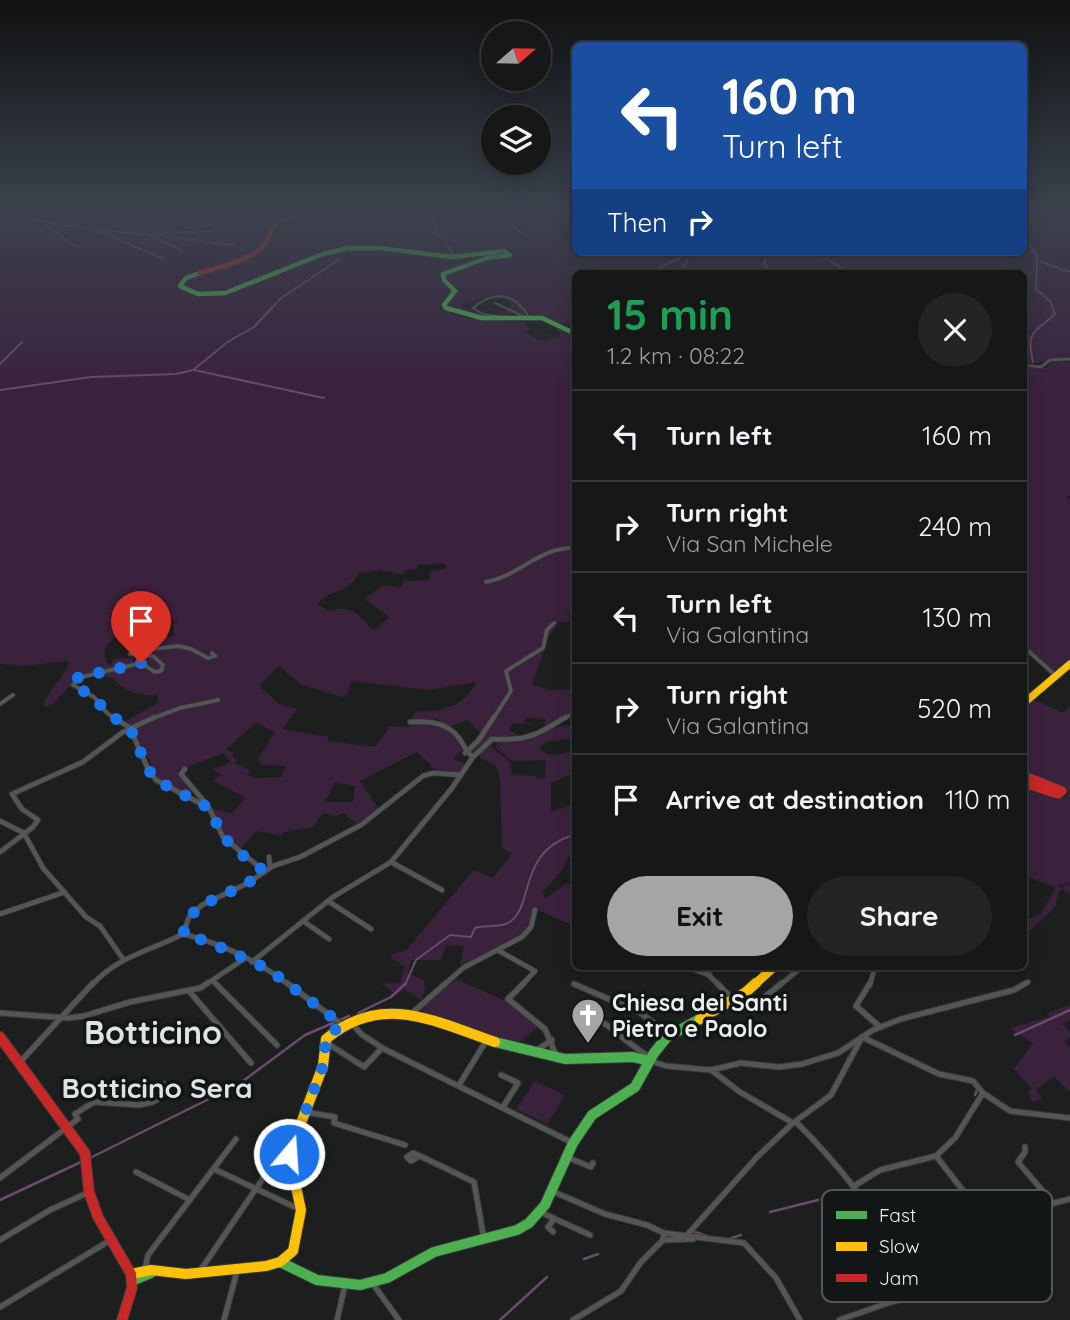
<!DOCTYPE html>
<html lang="en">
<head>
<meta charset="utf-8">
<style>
	body { margin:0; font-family:Quicksand,sans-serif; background:#232424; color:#f1f3f6; height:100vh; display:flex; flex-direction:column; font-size:26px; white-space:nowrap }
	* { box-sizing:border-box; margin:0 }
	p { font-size:23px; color:#9e9fa1 }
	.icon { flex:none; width:38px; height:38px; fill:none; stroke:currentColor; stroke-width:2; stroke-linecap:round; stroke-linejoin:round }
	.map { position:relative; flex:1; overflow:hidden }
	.drawer { position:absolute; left:572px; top:270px; width:455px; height:700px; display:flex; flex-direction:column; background:#161717; border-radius:10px; box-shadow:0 4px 18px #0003,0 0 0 2px #353636 }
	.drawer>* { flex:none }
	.banner { position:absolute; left:572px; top:42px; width:455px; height:214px; border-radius:10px; box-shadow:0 4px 18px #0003,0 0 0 2px #353636; background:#1a4fa0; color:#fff; overflow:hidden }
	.needle { width:46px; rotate:70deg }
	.controls { position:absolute; left:481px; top:21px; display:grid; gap:14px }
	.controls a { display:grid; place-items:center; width:70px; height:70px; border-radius:50%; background:#161717; box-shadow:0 4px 18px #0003,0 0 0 2px #353636; font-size:35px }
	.pin { position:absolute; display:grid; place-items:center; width:60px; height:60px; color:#fff; margin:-72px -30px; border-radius:50% 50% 50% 0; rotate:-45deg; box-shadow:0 0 7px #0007 }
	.pin .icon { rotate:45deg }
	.me { position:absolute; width:77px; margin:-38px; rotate:18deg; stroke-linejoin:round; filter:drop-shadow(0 0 5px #0008) }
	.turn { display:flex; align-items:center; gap:24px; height:147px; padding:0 35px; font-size:32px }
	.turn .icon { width:91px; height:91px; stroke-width:2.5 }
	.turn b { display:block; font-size:49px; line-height:60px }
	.then { display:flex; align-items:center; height:66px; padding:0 35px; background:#0003; gap:14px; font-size:26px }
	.round { display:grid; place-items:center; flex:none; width:74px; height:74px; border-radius:37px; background:#232424 }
	.summary { display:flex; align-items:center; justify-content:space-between; height:119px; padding:0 35px }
	h1 { font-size:42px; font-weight:700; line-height:52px; color:#1e9e55 }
	.button { display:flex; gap:14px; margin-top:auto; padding:14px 35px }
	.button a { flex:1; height:80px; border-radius:42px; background:#a4a6a6; color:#111; font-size:28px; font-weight:700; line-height:80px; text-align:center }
	.button a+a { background:#232424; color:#f1f3f6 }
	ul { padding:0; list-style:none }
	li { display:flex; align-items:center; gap:21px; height:91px; padding:0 35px; border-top:2px solid #353636 }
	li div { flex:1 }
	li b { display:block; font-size:26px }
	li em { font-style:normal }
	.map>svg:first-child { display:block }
	.green { fill:#3a213c; fill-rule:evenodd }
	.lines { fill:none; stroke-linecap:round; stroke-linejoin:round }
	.stream-far1 { stroke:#694b6c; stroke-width:2 }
	.stream { stroke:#694b6c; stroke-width:2.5 }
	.street-far4-casing { stroke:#383a3b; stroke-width:2.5 }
	.street-far3-casing { stroke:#383a3b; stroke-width:3.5 }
	.street-far2-casing { stroke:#383a3b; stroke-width:5 }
	.street-far1-casing { stroke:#383a3b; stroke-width:6 }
	.street-casing { stroke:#383a3b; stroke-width:7 }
	.fast-far1-casing { stroke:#383a3b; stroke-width:5 }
	.fast-casing { stroke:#383a3b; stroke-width:12 }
	.slow-far2-casing { stroke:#383a3b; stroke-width:9 }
	.slow-far1-casing { stroke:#383a3b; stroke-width:10 }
	.slow-casing { stroke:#383a3b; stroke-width:12 }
	.jam-far2-casing { stroke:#383a3b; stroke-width:5 }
	.jam-far1-casing { stroke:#383a3b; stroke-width:10 }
	.jam-casing { stroke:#383a3b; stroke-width:12 }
	.street-far4 { stroke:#545555; stroke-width:2 }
	.street-far3 { stroke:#545555; stroke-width:2.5 }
	.street-far2 { stroke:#545555; stroke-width:3.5 }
	.street-far1 { stroke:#545555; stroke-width:4.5 }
	.street { stroke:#545555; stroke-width:5 }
	.fast-far1 { stroke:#4caf50; stroke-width:4.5 }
	.fast { stroke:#4caf50; stroke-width:10 }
	.slow-far2 { stroke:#ffc107; stroke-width:7 }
	.slow-far1 { stroke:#ffc107; stroke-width:9 }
	.slow { stroke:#ffc107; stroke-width:10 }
	.jam-far2 { stroke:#c62828; stroke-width:4.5 }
	.jam-far1 { stroke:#c62828; stroke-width:9 }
	.jam { stroke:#c62828; stroke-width:10 }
	.route { stroke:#1a73e8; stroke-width:12; stroke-dasharray:0 21.6 }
	.labels { text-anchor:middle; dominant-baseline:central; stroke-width:7; stroke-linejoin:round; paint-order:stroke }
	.near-poi-label { font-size:23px; font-weight:bold; fill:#ecefef; stroke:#131617; text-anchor:start }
	.near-quarter-label { font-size:28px; font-weight:bold; fill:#dee3e4; stroke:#131617 }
	.near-district-label { font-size:32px; font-weight:bold; fill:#dee3e4; stroke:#131617 }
	.key { fill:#131617; stroke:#545758; stroke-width:2 }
	.key-label { font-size:19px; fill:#ecefef }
</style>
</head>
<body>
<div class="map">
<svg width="1070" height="1320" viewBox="0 0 1070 1320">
	<rect width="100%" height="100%" fill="#1d1f1f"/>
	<g class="green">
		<path d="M0 209H576V252H1024V209H1070V358C1053 357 1040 364 1024 364V273H576V323L565 324 530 316 528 311 527 316 508 314 503 318 469 316 471 315H465L445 306 455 294 456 289 446 280 442 273 440 275 453 292 443 305C455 324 503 319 524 322L529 331 525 332 541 341 552 339 545 333 554 338 561 336 555 326 530 318 562 324 568 332 569 328 576 327V611L564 613 570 615 569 619 576 621 559 622 547 639 549 629 555 624 554 618H552L553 622 545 630 543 645 545 648 533 681 534 685 550 690 576 689V708L552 724 544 725 545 719 525 717 524 723 541 726 513 723 509 730 518 736 541 729 543 730 536 736 551 728 576 724V739L548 741 539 748C551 761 562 754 576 749V772L551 783V812L576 803C576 846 575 860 542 892L545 899 567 883 576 887V927L534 908C532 913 532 920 529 925 520 943 479 957 460 965L464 946 446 945 441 960H411L408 973 424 980 425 990 421 1000 404 989 396 995 382 984 400 983 405 967 391 958 393 954 406 950 474 870 493 878 512 853 500 847 502 845 500 778 495 764 480 758V752L491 741 495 740 491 747 510 762 512 774 536 776V779L546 778 545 760 512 761 495 747 499 740 505 738C490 734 482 746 471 755L466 753 480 733 468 720 449 727 437 719 412 720 415 712C446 710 459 710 477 682L429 690 351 681 347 695 343 697 300 684 279 666 259 686 279 704 297 709 282 729 329 737 327 741 375 747 391 726 409 727 411 723 441 724 457 739 463 753 460 751 453 759 467 764 461 772H438L417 752 360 781 378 808 357 824 343 813 337 816 323 813 313 827 284 832 282 836 257 831 239 850 225 835 213 809 232 813 246 798 213 781 221 775 213 769 231 762 224 753 179 770 178 773 196 792 187 795 159 779 133 729 123 723 157 703 158 695C140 696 125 693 113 678 63 669 80 688 45 708L43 703 69 665 67 661 23 666 0 664ZM496 295 509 298 510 309 487 316 462 306 465 303ZM444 563 446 568 430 571 429 580 407 581 405 578 400 588 384 585 364 599 390 617 375 629 370 628C359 613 349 605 330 611L318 605C323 591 347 595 359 573L379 570 403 575 405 571 416 569 418 565ZM153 598 160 606 158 613 174 621 173 633 176 636H141L130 626 131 617ZM115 638C129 639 134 646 141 658L133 664 134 658 113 659 111 666 106 662C103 650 105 644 115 638ZM256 723 275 732 257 761H261L260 764 285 766 282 777 256 778 247 775 250 770 235 763 237 760 232 756 234 754 226 749ZM335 782 355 786 353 802H325Z"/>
		<path d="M1052 362H1070V496L1066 497 1070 500V660L1055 673 1024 646V623L1028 621V614L1024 611V367L1046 368Z"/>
		<path d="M1035 700 1063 713 1070 707V882L1057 886 1060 888 1070 884V893L1060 889 1055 907 1024 936V921L1041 914 1056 887 1024 876V785L1066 798 1067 793 1059 785 1024 775V705Z"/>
		<path d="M456 979 512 1004 540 1025 515 1046 424 1017V1011L421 1009Z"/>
		<path d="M1070 1005V1020L1062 1024 1070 1032V1037L1064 1042 1070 1047V1092L1054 1077 1036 1089 1042 1099 1032 1102 1028 1093 1031 1088 1014 1069 1033 1043 1009 1028 1049 1017 1047 1013Z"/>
		<path d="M535 1081 565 1095 547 1124 516 1109Z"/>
	</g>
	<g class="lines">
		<g class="stream-far1">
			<path d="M423 209 435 223V232L444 239 453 255"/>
			<path d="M490 209 523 234"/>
			<path d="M1043 209 1055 211"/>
			<path d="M7 213 60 225 235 245"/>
			<path d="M43 223 78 248"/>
			<path d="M101 232 164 259"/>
			<path d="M154 234 212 231"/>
			<path d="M148 235 182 250"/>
			<path d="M1024 236 1037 256 1036 289 1050 301 1055 314C1033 334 1026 331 1033 362"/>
			<path d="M765 252 767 255 764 262 769 273"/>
			<path d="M802 252 825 258 850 273"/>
			<path d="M1041 262 1070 272"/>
			<path d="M628 273 657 269 688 254"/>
			<path d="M675 273 683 269 691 252"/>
			<path d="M0 364 22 342"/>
			<path d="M194 370 324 398"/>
			<path d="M0 390 91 377 176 374 193 370 229 341 254 327 281 298 340 259"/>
			<path d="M405 985 416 960 450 935 471 937 475 928C486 925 498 928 508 923 536 907 515 852 576 834"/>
		</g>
		<g class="stream">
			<path d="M358 1013 391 997 406 983"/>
			<path d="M1015 1035 1070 1010"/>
			<path d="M975 1095 977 1090"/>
			<path d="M88 1159 239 1084 305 1035 349 1016"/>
			<path d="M0 1200 83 1161"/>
			<path d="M770 1212 818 1200"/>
			<path d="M695 1232 707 1236"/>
			<path d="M729 1239 741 1235"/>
			<path d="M584 1259 598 1254"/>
			<path d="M500 1320 547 1277"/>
		</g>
		<defs>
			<g id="street-far4">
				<path d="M495 303 525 317"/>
				<path d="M502 317 483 314 473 308C493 290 515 293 529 317"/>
			</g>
			<path id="street-far3" d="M1024 365 1041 367 1050 360 1070 359"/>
			<g id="street-far2">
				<path d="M486 582C520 576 540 546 576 548"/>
				<path d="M1024 647 1056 676"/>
				<path d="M0 704 13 695"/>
				<path d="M116 719 107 713 94 697 73 685 77 678 141 663 155 672 161 671 163 665 153 656 130 654 136 651 178 646 191 649 208 658 215 656 212 653"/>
				<path d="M151 719 180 708 218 700"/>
				<path d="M493 719 511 691 506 671 543 648 547 630 554 623"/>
				<path d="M564 719 576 711"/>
			</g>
			<g id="street-far1">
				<path d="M113 717 130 728 148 769 156 780 209 808 223 837 264 871"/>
				<path d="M410 722C429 721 447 722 459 738 464 745 466 752 473 757"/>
				<path d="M465 753 478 741 494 717"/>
				<path d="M185 769 181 774 208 806"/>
				<path d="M0 821 24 833 43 868 86 917 100 926 123 959"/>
				<path d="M0 852 33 827 38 820 22 809 12 794 83 762 123 732 155 717"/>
				<path d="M269 857 270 868"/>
				<path d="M391 862 442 890"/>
				<path d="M328 901 371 929"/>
				<path d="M0 914 65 892"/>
				<path d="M303 921 329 939"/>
				<path d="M183 934 189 917 202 905 248 883 273 866 300 857 361 825 423 776 433 773 461 775"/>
				<path d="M184 934C222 944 258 961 289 985"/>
				<path d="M499 951 535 971 522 985"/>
				<path d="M252 962 333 897 391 862 452 788 473 757 492 739C529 741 536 735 566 717"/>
				<path d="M683 966 710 975"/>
				<path d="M699 966 719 985"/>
				<path d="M213 981 217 985"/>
				<path d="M92 985C118 956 150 951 183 934"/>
				<path d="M205 985 244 959"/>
				<path d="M444 985 463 968 522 937 531 927 535 910"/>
				<path d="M780 985 803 966"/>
				<path d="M870 985 875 966"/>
				<path d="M1023 985 1028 982"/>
			</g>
			<g id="street">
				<path d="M215 983 277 1045"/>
				<path d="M287 983 340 1023"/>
				<path d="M524 983 508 999 545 1029 556 1055"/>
				<path d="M717 983 735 1002 755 1005 782 983"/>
				<path d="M870 983 856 1006 880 1027"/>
				<path d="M574 984 639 1012 662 1029 672 1032"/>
				<path d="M189 991 251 1063"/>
				<path d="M584 1011C609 1022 626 1044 650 1057"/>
				<path d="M0 1013 68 1018 84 1016 130 1002 200 988 208 983"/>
				<path d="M411 1014 446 983"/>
				<path d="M351 1022 361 1034 384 1049 573 1143"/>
				<path d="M862 1037 939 1074 973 1081 983 1093 1010 1111 1070 1118"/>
				<path d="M327 1043 364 1067 382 1048"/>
				<path d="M534 1052 552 1040"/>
				<path d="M21 1061 93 983"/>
				<path d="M651 1061 666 1066 711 1070 740 1092 793 1123"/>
				<path d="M711 1070 741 1063 779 1067 802 1064 838 1053 873 1030 901 1019 1014 990 1026 983"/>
				<path d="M501 1075 518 1083 503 1107"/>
				<path d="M459 1085 486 1041"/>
				<path d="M305 1112 335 1117 334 1123 405 1145"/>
				<path d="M796 1122C848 1173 889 1231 925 1294"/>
				<path d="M1025 1147V1152L1018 1162 1053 1203"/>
				<path d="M413 1153 420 1156 411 1161 407 1157Z"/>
				<path d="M420 1156 474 1182 484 1239"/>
				<path d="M569 1158 591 1167 593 1163"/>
				<path d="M214 1169 301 1210"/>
				<path d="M136 1172 190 1200"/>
				<path d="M0 1178 78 1119 75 1114 94 1102 139 1105 153 1102 169 1092 164 1084"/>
				<path d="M854 1186 880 1170 936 1156 955 1138 983 1093"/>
				<path d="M554 1192 605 1214 647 1225 664 1233 744 1243 776 1278 800 1320"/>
				<path d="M540 1212 590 1235"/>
				<path d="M988 1220 1070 1199"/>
				<path d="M553 1232 548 1227 554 1219"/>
				<path d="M687 1235 757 1157 793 1123 831 1095 861 1039"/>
				<path d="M0 1240 50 1210 87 1193"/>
				<path d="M663 1240 693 1239"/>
				<path d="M899 1250 986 1218"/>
				<path d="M145 1269 148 1255 236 1139"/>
				<path d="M200 1271 268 1171"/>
				<path d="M373 1284 399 1320"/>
				<path d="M0 1307 109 1241"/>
				<path d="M224 1320 237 1271"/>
				<path d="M337 1320 345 1285"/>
				<path d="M573 1320 621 1291 641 1262 663 1240 664 1233"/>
				<path d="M839 1320 891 1302 998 1277 1015 1269V1257L936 1156"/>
			</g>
			<path id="fast-far1" d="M200 273 186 278 180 286 198 294 225 293 323 254 349 248H379L452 257 504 251 510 255 487 258 443 274 444 280 455 291 444 305 446 308 482 318H542L576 334"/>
			<g id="fast">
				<path d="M495 1042 565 1059 633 1057 649 1061"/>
				<path d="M280 1262 317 1280 360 1285 387 1278 434 1252 517 1230 529 1223 545 1205 573 1143 592 1115 635 1087 654 1053 667 1037 700 1019"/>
				<path d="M132 1281 151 1273"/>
			</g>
			<path id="slow-far2" d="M1024 703 1070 664"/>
			<path id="slow-far1" d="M754 985 775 966"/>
			<g id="slow">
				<path d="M700 1019 746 992 756 983"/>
				<path d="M131 1274 151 1270 186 1274 266 1266 280 1262 293 1251 301 1210 289 1154 323 1066 326 1039C382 992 434 1021 495 1042"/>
			</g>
			<path id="jam-far2" d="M200 273C220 267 245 262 261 248 271 239 269 225 284 219 311 208 342 216 371 213L340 209"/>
			<path id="jam-far1" d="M1024 776 1062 791 1058 794 1024 783"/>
			<path id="jam" d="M0 1037 85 1153 89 1192 98 1217 131 1274 132 1288 122 1320"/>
		</defs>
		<use href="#street-far4" class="street-far4-casing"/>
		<use href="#street-far3" class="street-far3-casing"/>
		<use href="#street-far2" class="street-far2-casing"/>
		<use href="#street-far1" class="street-far1-casing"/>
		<use href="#street" class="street-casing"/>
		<use href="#fast-far1" class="fast-far1-casing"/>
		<use href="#fast" class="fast-casing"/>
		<use href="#slow-far2" class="slow-far2-casing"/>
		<use href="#slow-far1" class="slow-far1-casing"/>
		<use href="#slow" class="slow-casing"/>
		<use href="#jam-far2" class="jam-far2-casing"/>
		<use href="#jam-far1" class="jam-far1-casing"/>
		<use href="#jam" class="jam-casing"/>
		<use href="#street-far4" class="street-far4"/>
		<use href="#street-far3" class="street-far3"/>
		<use href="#street-far2" class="street-far2"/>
		<use href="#street-far1" class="street-far1"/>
		<use href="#street" class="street"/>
		<use href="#fast-far1" class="fast-far1"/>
		<use href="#fast" class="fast"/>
		<use href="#slow-far2" class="slow-far2"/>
		<use href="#slow-far1" class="slow-far1"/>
		<use href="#slow" class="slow"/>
		<use href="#jam-far2" class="jam-far2"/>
		<use href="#jam-far1" class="jam-far1"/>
		<use href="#jam" class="jam"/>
	</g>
	<linearGradient id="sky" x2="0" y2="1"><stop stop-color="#101111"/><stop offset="0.53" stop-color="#3a424d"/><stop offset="1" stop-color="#3a424d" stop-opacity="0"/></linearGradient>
	<rect width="1070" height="393" fill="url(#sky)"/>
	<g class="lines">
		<path class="route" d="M141 663 77 678 73 685 94 697 107 713 130 728 148 769 156 780 209 808 223 836 237 851 264 871 248 883 202 905 189 917 183 934 209 942 268 969 341 1024 326 1039 323 1066 289 1154"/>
	</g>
	<defs>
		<symbol id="church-pin" viewBox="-11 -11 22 30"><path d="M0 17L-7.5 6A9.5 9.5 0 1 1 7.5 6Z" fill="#a4a6a6" stroke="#131617"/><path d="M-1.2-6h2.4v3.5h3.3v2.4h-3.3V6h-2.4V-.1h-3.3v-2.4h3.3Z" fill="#fff"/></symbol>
	</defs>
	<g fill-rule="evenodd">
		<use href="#church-pin" x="569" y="996" width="38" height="52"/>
	</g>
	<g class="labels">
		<g class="near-poi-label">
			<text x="612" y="1002">Chiesa dei Santi<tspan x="612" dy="26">Pietro e Paolo</tspan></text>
		</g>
		<g class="near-quarter-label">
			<text x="157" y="1087">Botticino Sera</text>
		</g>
		<g class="near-district-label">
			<text x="153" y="1032">Botticino</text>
		</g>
	</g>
	<rect x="822" y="1190" width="230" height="112" rx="10" class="key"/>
	<rect x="836" y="1211" width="31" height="8" fill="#4caf50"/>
	<rect x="836" y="1242" width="31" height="9" fill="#ffc107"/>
	<rect x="836" y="1274" width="31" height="8" fill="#c62828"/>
	<g class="key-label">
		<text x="879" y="1222">Fast</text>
		<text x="879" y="1253">Slow</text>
		<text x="879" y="1285">Jam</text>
	</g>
</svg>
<div class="controls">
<a><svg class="needle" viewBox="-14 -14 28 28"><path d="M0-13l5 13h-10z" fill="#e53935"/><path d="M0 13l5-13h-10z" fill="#9e9fa1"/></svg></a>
<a><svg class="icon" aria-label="layers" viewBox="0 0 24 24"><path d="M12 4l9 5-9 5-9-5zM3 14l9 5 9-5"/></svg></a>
</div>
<div class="pin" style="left:141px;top:663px;background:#d93025"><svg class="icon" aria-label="arrive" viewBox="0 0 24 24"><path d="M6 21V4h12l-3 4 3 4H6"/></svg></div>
<svg class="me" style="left:289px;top:1154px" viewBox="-20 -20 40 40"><circle r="17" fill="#1a73e8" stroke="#fff" stroke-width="3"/><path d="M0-11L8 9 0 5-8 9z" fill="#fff"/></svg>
<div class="banner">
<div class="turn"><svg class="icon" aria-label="left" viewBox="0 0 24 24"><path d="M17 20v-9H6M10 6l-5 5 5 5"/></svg><div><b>160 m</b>Turn left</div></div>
<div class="then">Then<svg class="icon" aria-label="right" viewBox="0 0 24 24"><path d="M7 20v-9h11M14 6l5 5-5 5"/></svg></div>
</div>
<section class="drawer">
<div class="summary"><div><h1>15 min</h1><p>1.2 km · 08:22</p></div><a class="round"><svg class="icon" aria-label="close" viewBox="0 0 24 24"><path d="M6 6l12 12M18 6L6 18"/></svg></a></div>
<ul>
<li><svg class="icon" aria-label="left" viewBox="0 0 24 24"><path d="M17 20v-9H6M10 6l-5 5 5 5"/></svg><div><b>Turn left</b></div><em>160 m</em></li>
<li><svg class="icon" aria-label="right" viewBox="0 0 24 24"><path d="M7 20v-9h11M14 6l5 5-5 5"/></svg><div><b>Turn right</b><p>Via San Michele</p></div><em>240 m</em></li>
<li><svg class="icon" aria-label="left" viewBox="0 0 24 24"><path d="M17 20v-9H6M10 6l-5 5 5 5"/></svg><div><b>Turn left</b><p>Via Galantina</p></div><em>130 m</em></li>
<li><svg class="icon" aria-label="right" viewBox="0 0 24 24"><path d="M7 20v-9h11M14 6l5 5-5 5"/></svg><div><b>Turn right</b><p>Via Galantina</p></div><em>520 m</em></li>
<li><svg class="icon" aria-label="arrive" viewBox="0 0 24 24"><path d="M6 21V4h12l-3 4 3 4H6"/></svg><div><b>Arrive at destination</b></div><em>110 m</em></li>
</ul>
<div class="button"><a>Exit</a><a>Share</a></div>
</section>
</div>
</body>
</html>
